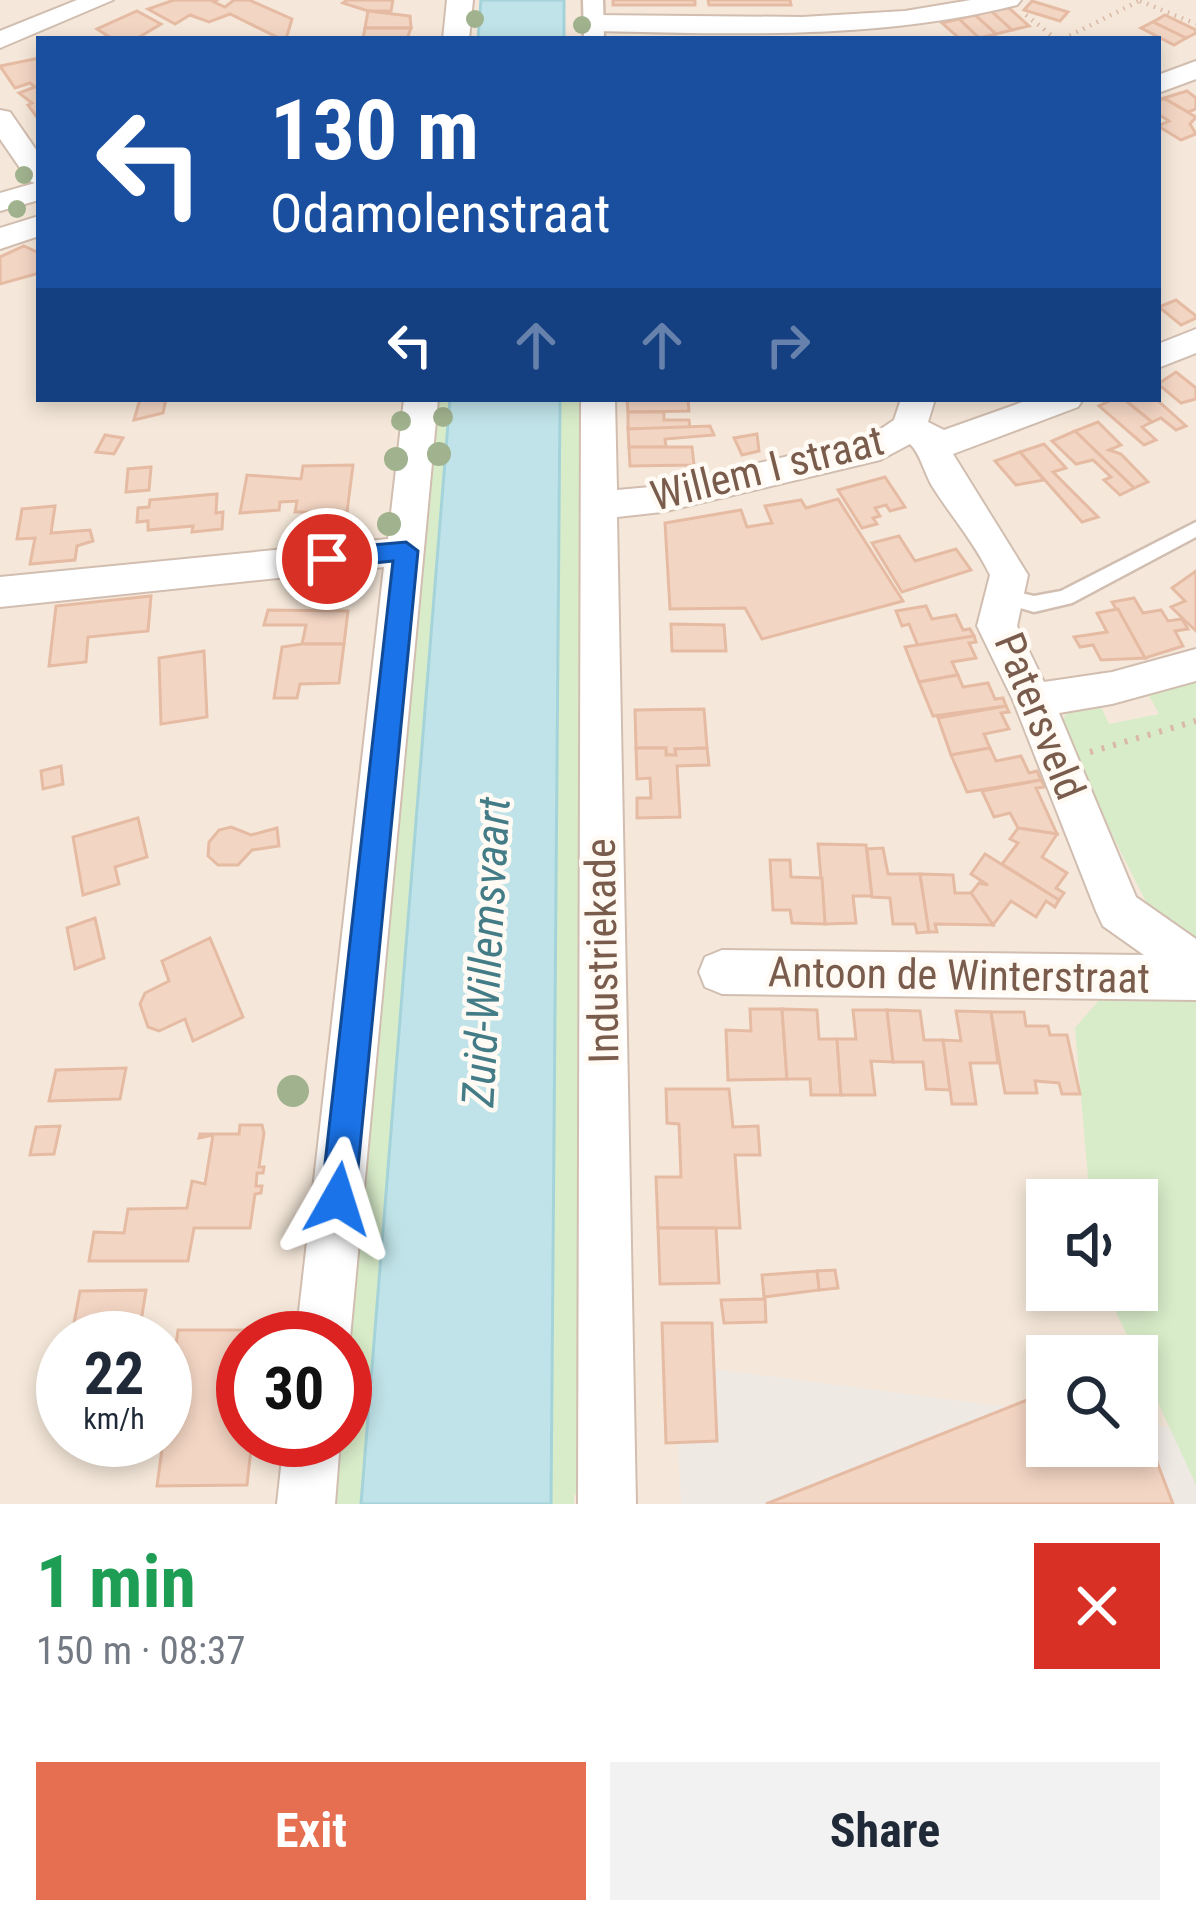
<!DOCTYPE html>
<html lang="en">
<head>
<meta charset="utf-8">
<style>
	body { margin:0; font-family:"Roboto Condensed",sans-serif; background:#f2f2f3; color:#1f2937; height:100vh; display:flex; flex-direction:column; font-size:45px; white-space:nowrap }
	* { box-sizing:border-box; margin:0 }
	p { font-size:39px; color:#747a83 }
	.icon { flex:none; width:66px; height:66px; fill:none; stroke:currentColor; stroke-width:2; stroke-linecap:round; stroke-linejoin:round }
	.map { position:relative; height:1504px; overflow:hidden }
	.details { display:flex; flex-direction:column; background:#fff; flex:1 }
	.details>* { flex:none }
	.top-card { position:absolute; left:36px; top:36px; width:1125px; height:366px; border-radius:0px; box-shadow:0 6px 18px #0003; background:#1a4fa0; color:#fff; overflow:hidden }
	.controls { position:absolute; left:1026px; top:1179px; display:grid; gap:24px }
	.controls a { display:grid; place-items:center; width:132px; height:132px; border-radius:0px; background:#fff; box-shadow:0 6px 18px #0003; font-size:60px }
	.speed { position:absolute; left:36px; top:1311px; display:flex; gap:24px; font-size:60px; font-weight:700; text-align:center }
	.speed>* { display:grid; place-content:center; width:156px; height:156px; border-radius:50%; background:#fff; box-shadow:0 6px 18px #0003; line-height:1 }
	.speed small { font-size:30px; font-weight:400 }
	.speed .limit { border:18px solid #d22; background:#fff; color:#111 }
	.pin { position:absolute; display:grid; place-items:center; width:102px; height:102px; color:#fff; margin:-51px; border:6px solid #fff; border-radius:50%; box-shadow:0 3px 12px #0007 }
	.me { position:absolute; width:132px; margin:-66px; rotate:6deg; stroke-linejoin:round; filter:drop-shadow(0 0 9px #0008) }
	.turn { display:flex; align-items:center; gap:42px; height:252px; padding:0 36px; font-size:54px }
	.turn .icon { width:156px; height:156px; stroke-width:2.5 }
	.turn b { display:block; font-size:84px; line-height:102px }
	.lanes { display:flex; align-items:center; height:114px; padding:0 36px; background:#0003; justify-content:center; gap:60px; direction:ltr }
	.lanes .off { opacity:.35 }
	.round { display:grid; place-items:center; flex:none; width:126px; height:126px; border-radius:0px; background:#f2f2f3 }
	.summary { display:flex; align-items:center; justify-content:space-between; height:204px; padding:0 36px }
	h1 { font-size:72px; font-weight:700; line-height:90px; color:#1e9e55 }
	.cta { display:flex; gap:24px; margin-top:auto; padding:24px 36px }
	.cta a { flex:1; height:138px; border-radius:0px; background:#e76f51; color:#fff; font-size:48px; font-weight:700; line-height:138px; text-align:center }
	.cta a+a { background:#f2f2f3; color:#1f2937 }
	.map>svg:first-child { display:block }
	.residential { fill:#f5e8da; fill-rule:evenodd }
	.industrial { fill:#efe9e4 }
	.green { fill:#d8ecc9 }
	.water { fill:#bfe3e8; stroke:#a5d3da; stroke-width:3 }
	.building { fill:#f3d5c3; stroke:#e6bba3; stroke-width:3 }
	.lines { fill:none; stroke-linecap:round; stroke-linejoin:round }
	.service-casing { stroke:#d1beb0; stroke-width:5 }
	.pedestrian-casing { stroke:#d1beb0; stroke-width:5 }
	.minor-casing { stroke:#d1beb0; stroke-width:4 }
	.path-far1 { stroke:#d9b8a5; stroke-width:4.5; stroke-dasharray:1.5 6; stroke-linecap:butt }
	.path { stroke:#d9b8a5; stroke-width:6; stroke-dasharray:3 9; stroke-linecap:butt }
	.service { fill:#fff; fill-rule:evenodd }
	.pedestrian { fill:#fff; fill-rule:evenodd }
	.minor { fill:#fff; fill-rule:evenodd }
	.tree { fill:#a0b28e }
	.route { fill:#1a73e8; stroke:#114b97; stroke-width:3 }
	.labels { text-anchor:middle; dominant-baseline:central; stroke-width:9; stroke-linejoin:round; paint-order:stroke }
	.street-label { font-size:42px; fill:#7a5c4d; stroke:#fffaf3 }
	.water-label { font-size:45px; font-style:italic; fill:#437c86; stroke:#fffaf3 }
</style>
</head>
<body>
<div class="map">
<svg width="1196" height="1504" viewBox="0 0 1196 1504">
	<rect width="100%" height="100%" fill="#fdf6ec"/>
	<path class="residential" d="M0 0H1196V1504H0ZM39 39H1158V399H39ZM1047 1200H1137V1290H1047ZM63 1338H165V1440H63ZM243 1338H345V1440H243ZM1047 1356H1137V1446H1047Z"/>
	<path class="industrial" d="M674 1364 1047 1412V1446H1137V1423L1196 1431V1504H681Z"/>
	<g class="green">
		<path d="M434 399H450L362 1504H335L340 1440H345V1389Z"/>
		<path d="M561 399H580L584 1495H574V1504H551Z"/>
		<path d="M1196 680V950L1163 935 1073 758 1062 721 1072 704 1098 700 1109 724 1159 714 1147 692Z"/>
		<path d="M1101 998 1196 1000V1485L1106 1290H1137V1200H1090L1075 1028Z"/>
	</g>
	<g class="water">
		<path d="M481 0H564V39H478Z"/>
		<path d="M450 399H560L551 1504H361Z"/>
	</g>
	<g class="building">
		<path d="M174 0H217L214 2 225 7 234 0H249L292 19 286 39H281L230 14 209 22 190 15 175 24 148 9Z"/>
		<path d="M347 0H393L391 11H368L343 3Z"/>
		<path d="M695 0V5H613V0Z"/>
		<path d="M708 0H790L791 5H709Z"/>
		<path d="M1032 1 1068 12 1060 21 1024 10Z"/>
		<path d="M1009 8 1029 26 1012 30 991 11Z"/>
		<path d="M137 11 161 24 136 39H98L108 36 97 29Z"/>
		<path d="M368 11 410 16 411 28H365Z"/>
		<path d="M991 11 1012 30 996 34 975 15Z"/>
		<path d="M975 15 996 34 979 38 959 19Z"/>
		<path d="M1165 15 1196 30V33L1186 38 1153 22Z"/>
		<path d="M959 19 979 38 960 39 942 23Z"/>
		<path d="M1153 22 1186 38 1174 45 1141 28Z"/>
		<path d="M365 28H411L407 39H363Z"/>
		<path d="M39 58V115L36 116 28 105 32 103 19 93 35 87 30 83 15 88 0 66Z"/>
		<path d="M1187 91 1196 98V109L1188 112 1164 98Z"/>
		<path d="M1165 99 1196 117 1190 124 1196 134 1181 140 1158 126 1169 121 1158 114V100Z"/>
		<path d="M24 246 39 253V273L0 284V257Z"/>
		<path d="M1176 300 1196 316V318L1181 325 1159 307Z"/>
		<path d="M1176 372 1196 388V399L1181 403 1158 384Z"/>
		<path d="M140 399H166L163 413 134 420Z"/>
		<path d="M627 399H688L689 411 628 412Z"/>
		<path d="M1114 399H1124L1152 422 1142 427 1156 440 1144 445 1099 406Z"/>
		<path d="M1124 399H1156L1186 426 1176 430 1161 418 1152 422Z"/>
		<path d="M628 412H664V420H689L690 429H628Z"/>
		<path d="M1098 422 1121 445 1109 450 1121 454 1148 482 1134 488 1075 431Z"/>
		<path d="M710 426 714 435 665 439 666 447H629L628 429Z"/>
		<path d="M1075 431 1134 488 1120 495 1104 480 1111 477 1093 460 1076 464 1052 441Z"/>
		<path d="M757 434 759 451 742 455 734 438Z"/>
		<path d="M105 435 123 438 114 454 96 452Z"/>
		<path d="M1044 444 1066 468 1053 472 1098 517 1082 522 1020 452Z"/>
		<path d="M629 447H692L694 465 630 466Z"/>
		<path d="M1020 452 1044 480 1016 485 995 461Z"/>
		<path d="M353 465 347 512H295L297 501 280 502 279 510 240 513 247 475 301 479 303 466Z"/>
		<path d="M151 467 149 490 126 492 128 469Z"/>
		<path d="M885 477 905 507 890 511 886 505 875 508 880 516 873 518 877 524 862 528 838 490Z"/>
		<path d="M217 494 216 513 223 512 222 529 192 532 193 526 148 530V521L137 522 138 508 149 507 150 500Z"/>
		<path d="M838 499 903 601 762 639 745 608 670 609 665 523 741 510 747 527 772 523 765 506 801 500 806 508Z"/>
		<path d="M55 506 51 533 90 530 93 541 77 546 75 560 30 564 35 538 17 539 22 509Z"/>
		<path d="M899 536 915 561 956 549 971 570 902 592 872 543Z"/>
		<path d="M1196 571V631L1171 607 1185 601 1172 588Z"/>
		<path d="M151 596 148 631 88 637 86 662 49 666 56 606Z"/>
		<path d="M1134 598 1143 613 1161 610 1168 621 1182 619 1188 629 1175 631 1183 646 1145 658 1112 602Z"/>
		<path d="M926 606 932 619 956 615 963 630 970 629 974 636 918 646 909 624 902 626 896 611Z"/>
		<path d="M1118 609 1145 658 1101 660 1093 645 1080 647 1074 637 1107 632 1097 613Z"/>
		<path d="M268 610 348 611 344 644H302L306 625H264Z"/>
		<path d="M671 624 724 625 726 651H672Z"/>
		<path d="M974 636 976 642 969 643 976 658 952 662 958 675 919 682 905 647Z"/>
		<path d="M302 644H344L339 683 300 684 297 698H274L282 647Z"/>
		<path d="M204 651 207 717 161 724 159 658Z"/>
		<path d="M958 675 963 687 988 683 995 699 1003 698 1006 706 933 716 919 682Z"/>
		<path d="M1006 706 1009 712 1001 713 1009 729 984 734 990 748 951 755 938 718Z"/>
		<path d="M704 709 707 748 675 749 676 755H666V748H636L635 710Z"/>
		<path d="M636 748H666V755H676L675 749 707 748 709 765 677 766 680 817 637 818V798H651L650 778 637 779Z"/>
		<path d="M990 748 996 761 1021 756 1029 773 1037 771 1041 780 967 792 951 755Z"/>
		<path d="M61 766 63 784 43 789 41 771Z"/>
		<path d="M1041 780 1045 787 1036 788 1057 834 1018 828 1010 813 994 817 982 791Z"/>
		<path d="M138 818 147 857 115 867 119 884 83 895 73 837Z"/>
		<path d="M231 827 251 835 277 828 279 846 252 850 238 865H218L208 856 209 842 219 830Z"/>
		<path d="M1018 828 1057 834 1042 857 1067 873 1056 888 1064 893 1059 900 1002 864 1018 843 1010 839Z"/>
		<path d="M818 844 866 845 872 896H853L856 923 825 924Z"/>
		<path d="M883 848 888 874H920L929 932 917 933 915 924H893L890 898 872 897 867 849Z"/>
		<path d="M985 854 1059 900 1055 907 1046 901 1036 917 1011 901 993 925 971 893 979 883 988 885 971 874Z"/>
		<path d="M770 860H790L791 877 822 878 825 924 792 923 790 910H773Z"/>
		<path d="M920 874 953 875 955 893H971L993 925 935 924 937 932H929Z"/>
		<path d="M95 918 104 958 75 969 67 928Z"/>
		<path d="M210 938 243 1017 193 1041 185 1019 159 1031 148 1027 140 1004 145 993 169 981 162 961Z"/>
		<path d="M750 1009H782L787 1079 728 1080 726 1030 751 1031Z"/>
		<path d="M782 1009 817 1010 819 1039H837L841 1095H811L810 1079H787Z"/>
		<path d="M853 1010H887L893 1062 871 1061 875 1095H841L837 1039H856Z"/>
		<path d="M887 1010 920 1011 924 1040H943L950 1090 926 1089 923 1062H893Z"/>
		<path d="M956 1011 991 1012 998 1063H970L976 1104H952L943 1040 961 1041Z"/>
		<path d="M991 1012H1024L1026 1026H1048L1050 1035H1067L1080 1094H1062L1059 1083 1035 1081 1037 1093H1005Z"/>
		<path d="M126 1068 120 1099 49 1101 56 1070Z"/>
		<path d="M666 1089H729L733 1127 758 1126 760 1155H735L740 1228H658L656 1177H681L679 1124 667 1123Z"/>
		<path d="M240 1125H262L264 1133 259 1167H264L263 1173H257L256 1186H262L261 1193 255 1194 250 1228H194L188 1261H89L94 1232 124 1233 128 1209 187 1208 192 1181 205 1184 213 1135 199 1138 200 1134H239Z"/>
		<path d="M60 1126 54 1154 30 1155 36 1127Z"/>
		<path d="M658 1228H716L719 1283 660 1284Z"/>
		<path d="M835 1270 838 1288 819 1290 817 1271Z"/>
		<path d="M817 1271 819 1290 764 1297 762 1275Z"/>
		<path d="M146 1290 139 1334 79 1338V1334H72L80 1291Z"/>
		<path d="M765 1299 766 1322 724 1323 721 1300Z"/>
		<path d="M662 1323H712L717 1441 666 1443Z"/>
		<path d="M178 1330H245L243 1440H252L247 1485 157 1486Z"/>
		<path d="M1047 1392V1446H1137V1410L1173 1504H766Z"/>
	</g>
	<g class="lines">
		<defs>
			<path id="service" d="M1196 522V537L1072 603 1034 612 997 601 994 596 1004 589 1034 596 1061 591Z"/>
			<path id="pedestrian" d="M583 0H603L604 39H584Z"/>
			<g id="minor">
				<path d="M77 0H113L0 48V31Z"/>
				<path d="M447 0H473L469 39H443Z"/>
				<path d="M971 0H1021L1017 5C878 40 736 34 594 31L581 23 594 15 802 17 905 11Z"/>
				<path d="M1196 61V79L1158 93V75Z"/>
				<path d="M0 110 10 112 39 154V200L0 211V193L35 183 29 181 0 139Z"/>
				<path d="M39 216V236L0 249V228Z"/>
				<path d="M1196 329V353L1158 368V344Z"/>
				<path d="M404 399H438L350 1338 345 1351V1338H296L384 567 0 607V577L388 539Z"/>
				<path d="M581 399H615L617 490 662 486 869 437 894 420 901 399H935L928 422 944 430 1031 399H1083L1078 407 953 454 1028 575 1017 626 1044 682 1112 672 1196 649V681L1112 704 1059 713 1136 897 1196 939V1000L722 994 705 987 699 972 705 957 722 950 1144 955 1103 926 1096 911 1013 700 977 626 990 575C974 542 951 516 932 486 924 472 920 453 910 444L880 460 662 512 617 517 636 1504H578Z"/>
				<path d="M284 1440H340L335 1504H277Z"/>
			</g>
		</defs>
		<use href="#service" class="service-casing"/>
		<use href="#pedestrian" class="pedestrian-casing"/>
		<use href="#minor" class="minor-casing"/>
		<g class="path-far1">
			<path d="M1140 1 1196 24"/>
			<path d="M1026 15 1056 39"/>
			<path d="M1063 39 1141 0"/>
		</g>
		<path class="path" d="M1090 752 1196 721"/>
		<use href="#service" class="service"/>
		<use href="#pedestrian" class="pedestrian"/>
		<use href="#minor" class="minor"/>
	</g>
	<g class="tree">
		<circle cx="475" cy="19" r="9"/>
		<circle cx="582" cy="25" r="9"/>
		<circle cx="24" cy="175" r="9"/>
		<circle cx="17" cy="209" r="9"/>
		<circle cx="443" cy="417" r="10"/>
		<circle cx="401" cy="421" r="10"/>
		<circle cx="439" cy="454" r="12"/>
		<circle cx="396" cy="459" r="12"/>
		<circle cx="389" cy="524" r="12"/>
		<circle cx="293" cy="1091" r="16"/>
	</g>
	<path class="route" d="M406 542 418 551 355 1199 350 1211 338 1216 326 1211 321 1199 393 561 327 568 315 559 327 549Z"/>
	<g class="labels">
		<g class="street-label">
			<text transform="translate(767 468) rotate(-14)">Willem I straat</text>
			<text transform="translate(1040 716) rotate(68)">Patersveld</text>
			<text transform="translate(602 951) rotate(-91)">Industriekade</text>
			<text transform="translate(959 975) rotate(1)">Antoon de Winterstraat</text>
		</g>
		<g class="water-label">
			<text transform="translate(486 952) rotate(-87)">Zuid-Willemsvaart</text>
		</g>
	</g>
</svg>
<div class="controls">
<a><svg class="icon" aria-label="sound" viewBox="0 0 24 24"><path d="M4 9h4l5-4v14l-5-4H4zM17 9q2 3 0 6"/></svg></a>
<a><svg class="icon" aria-label="search" viewBox="0 0 24 24"><circle cx="10" cy="10" r="6"/><path d="M15 15l6 6"/></svg></a>
</div>
<div class="speed"><div>22<small>km/h</small></div><div class="limit">30</div></div>
<div class="pin" style="left:327px;top:559px;background:#d93025"><svg class="icon" aria-label="arrive" viewBox="0 0 24 24"><path d="M6 21V4h12l-3 4 3 4H6"/></svg></div>
<svg class="me" style="left:338px;top:1199px" viewBox="-20 -20 40 40"><path d="M0-17L14 15 0 8-14 15z" fill="#1a73e8" stroke="#fff" stroke-width="4"/></svg>
<div class="top-card">
<div class="turn"><svg class="icon" aria-label="left" viewBox="0 0 24 24"><path d="M17 20v-9H6M10 6l-5 5 5 5"/></svg><div><b>130 m</b>Odamolenstraat</div></div>
<div class="lanes"><svg class="icon" aria-label="left" viewBox="0 0 24 24"><path d="M17 20v-9H6M10 6l-5 5 5 5"/></svg><svg class="icon off" aria-label="ahead" viewBox="0 0 24 24"><path d="M12 20V5M6 11l6-6 6 6"/></svg><svg class="icon off" aria-label="ahead" viewBox="0 0 24 24"><path d="M12 20V5M6 11l6-6 6 6"/></svg><svg class="icon off" aria-label="right" viewBox="0 0 24 24"><path d="M7 20v-9h11M14 6l5 5-5 5"/></svg></div>
</div>
</div>
<section class="details">
<div class="summary"><div><h1>1 min</h1><p>150 m · 08:37</p></div><a class="round" style="background:#d93025;color:#fff"><svg class="icon" aria-label="close" viewBox="0 0 24 24"><path d="M6 6l12 12M18 6L6 18"/></svg></a></div>
<div class="cta"><a>Exit</a><a>Share</a></div>
</section>
</body>
</html>
